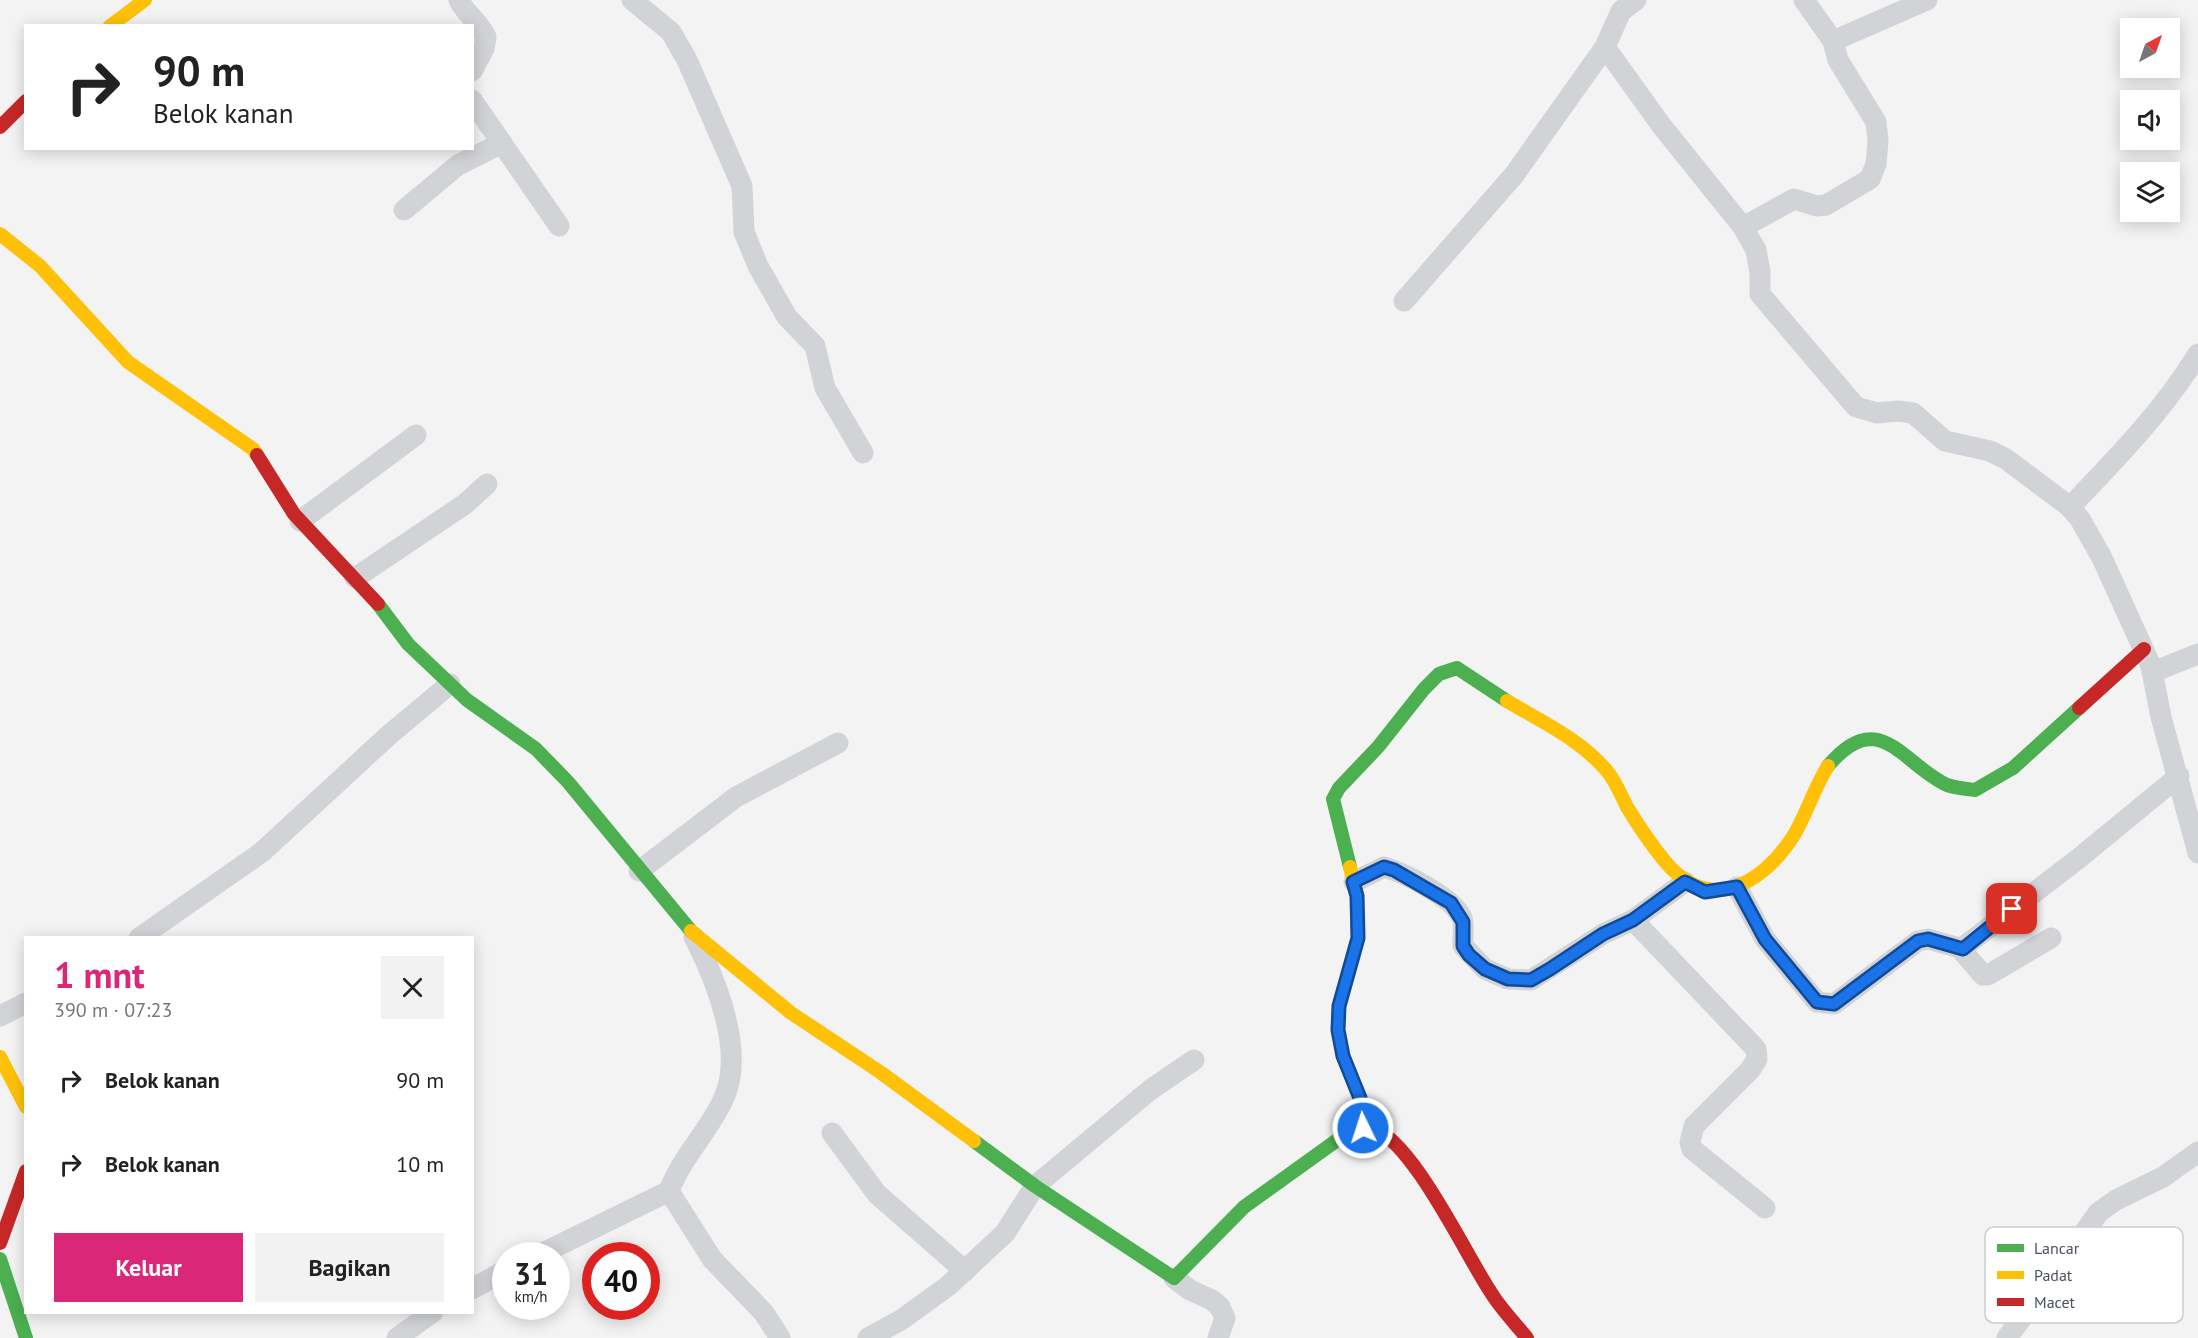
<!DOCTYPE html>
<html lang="id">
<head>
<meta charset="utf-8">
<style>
	body { margin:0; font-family:"PT Sans",sans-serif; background:#f2f2f2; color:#222; height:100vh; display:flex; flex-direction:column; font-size:22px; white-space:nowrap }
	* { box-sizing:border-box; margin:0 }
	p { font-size:20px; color:#767676 }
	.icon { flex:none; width:33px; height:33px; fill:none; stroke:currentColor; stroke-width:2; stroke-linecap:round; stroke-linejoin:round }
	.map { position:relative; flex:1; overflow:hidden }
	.details { position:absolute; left:24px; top:936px; width:450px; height:378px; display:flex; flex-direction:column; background:#fff; border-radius:0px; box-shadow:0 3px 15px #0003 }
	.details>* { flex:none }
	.hud { position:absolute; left:24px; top:24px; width:450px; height:126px; border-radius:0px; box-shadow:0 3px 15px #0003; background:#fff; color:#222; overflow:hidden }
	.needle { width:39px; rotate:40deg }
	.buttons { position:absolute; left:2120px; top:18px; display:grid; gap:12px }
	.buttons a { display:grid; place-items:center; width:60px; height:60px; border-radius:0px; background:#fff; box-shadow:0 3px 15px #0003; font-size:30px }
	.speed { position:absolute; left:492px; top:1242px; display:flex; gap:12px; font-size:30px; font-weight:700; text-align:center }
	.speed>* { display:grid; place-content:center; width:78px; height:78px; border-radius:50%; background:#fff; box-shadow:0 3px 15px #0003; line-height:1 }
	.speed small { font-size:15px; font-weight:400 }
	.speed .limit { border:9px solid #d22; background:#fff; color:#111 }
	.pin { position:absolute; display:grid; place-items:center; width:51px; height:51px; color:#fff; margin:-26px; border-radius:12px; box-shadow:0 3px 9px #0006 }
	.me { position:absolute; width:66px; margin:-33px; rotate:356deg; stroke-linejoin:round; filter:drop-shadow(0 0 4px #0008) }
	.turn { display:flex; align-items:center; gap:21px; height:126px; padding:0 30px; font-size:27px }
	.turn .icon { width:78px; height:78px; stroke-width:2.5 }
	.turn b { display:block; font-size:42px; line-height:51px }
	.round { display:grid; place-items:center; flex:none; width:63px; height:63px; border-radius:0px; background:#f2f2f2 }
	.head { display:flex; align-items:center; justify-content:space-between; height:102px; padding:0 30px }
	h1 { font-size:36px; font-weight:800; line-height:45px; color:#db2777 }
	.cta { display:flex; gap:12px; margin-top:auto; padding:12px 30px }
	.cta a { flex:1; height:69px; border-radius:0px; background:#db2777; color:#fff; font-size:24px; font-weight:800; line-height:69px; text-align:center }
	.cta a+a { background:#f2f2f2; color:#222 }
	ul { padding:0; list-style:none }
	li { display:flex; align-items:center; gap:18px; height:84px; padding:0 30px }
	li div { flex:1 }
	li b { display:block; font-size:22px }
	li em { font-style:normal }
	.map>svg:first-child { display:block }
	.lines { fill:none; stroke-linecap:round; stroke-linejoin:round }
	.street { stroke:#d1d3d6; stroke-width:21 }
	.fast { stroke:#4caf50; stroke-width:14 }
	.slow { stroke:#ffc107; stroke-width:14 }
	.jam { stroke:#c62828; stroke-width:14 }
	.route-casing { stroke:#114b97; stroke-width:15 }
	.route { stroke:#1a73e8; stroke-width:10 }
	.key { fill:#fff; stroke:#c9cbcf; stroke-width:1.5 }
	.key-label { font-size:16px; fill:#4a515f }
</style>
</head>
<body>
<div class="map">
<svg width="2198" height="1338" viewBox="0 0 2198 1338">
	<rect width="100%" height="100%" fill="#f3f3f3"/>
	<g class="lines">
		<g class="street">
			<path d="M459 0C462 10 479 21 486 37L484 49 472 71"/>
			<path d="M632 0 671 32 687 60 742 186 744 232 758 266 787 317 815 346 825 388 863 453"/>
			<path d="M1804 0 1833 41 1927 0"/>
			<path d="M1605 47 1661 125 1743 227 1756 250 1760 272V294L1856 407 1877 413 1898 411 1913 413 1945 441 1990 451 2006 459 2070 507"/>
			<path d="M472 100 559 226"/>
			<path d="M404 210 458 165 502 143"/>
			<path d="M1743 227 1794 199 1817 206 1826 205 1870 179 1876 164 1878 141 1876 122 1838 60 1833 41"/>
			<path d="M1404 301 1514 175 1605 47 1621 11 1636 0"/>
			<path d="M2198 354C2163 411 2116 459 2070 507L2080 519 2102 558 2151 666 2161 717 2198 853"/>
			<path d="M300 521 416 435"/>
			<path d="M355 578 465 504 487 484"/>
			<path d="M2153 672 2198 654"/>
			<path d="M639 871 736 797 838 743"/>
			<path d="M1354 882 1384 867C1405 873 1454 898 1462 918 1465 926 1462 938 1463 946L1485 969 1508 979 1531 980 1603 934 1633 920 1685 882"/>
			<path d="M1737 887 1765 939 1817 1002 1834 1004 1918 941 1928 939 1963 949"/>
			<path d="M1633 920 1756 1049 1757 1059 1750 1070 1694 1126 1690 1142 1692 1149 1765 1208"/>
			<path d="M694 937C716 980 746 1053 723 1100 708 1132 682 1157 669 1191L712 1259 764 1313 780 1338"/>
			<path d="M139 938 262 852 389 735 450 684"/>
			<path d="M2051 938 1988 975H1983L1963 952 1966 945 2078 859 2179 776"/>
			<path d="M0 1016 26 1003"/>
			<path d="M832 1133 877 1194 965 1271"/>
			<path d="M537 1256 669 1191"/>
			<path d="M1174 1278 1190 1290 1212 1300 1220 1307 1225 1318 1218 1338"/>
			<path d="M472 1289 506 1270"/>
			<path d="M397 1338 433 1312"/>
			<path d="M868 1338 901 1320 948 1286 1005 1233 1035 1186 1150 1090 1194 1060"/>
			<path d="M2007 1338 2099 1212 2116 1200 2163 1177 2198 1152"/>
		</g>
		<g class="fast">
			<path d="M378 604 408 644 467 700 536 749 568 782 691 931"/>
			<path d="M1828 766C1879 705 1902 764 1947 785 1956 788 1966 789 1975 790L2013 768 2079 708"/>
			<path d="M1350 867 1333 799 1339 788 1378 747 1424 689 1439 674 1457 668 1507 701"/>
			<path d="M974 1141 1035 1186 1174 1278 1244 1207 1347 1133 1374 1129"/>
			<path d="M0 1259 26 1338"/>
		</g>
		<g class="slow">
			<path d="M110 26 145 0"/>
			<path d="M0 234 40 266 128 362 253 449 257 455"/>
			<path d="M1507 701C1542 722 1580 739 1607 771 1616 782 1621 795 1627 807 1638 825 1650 843 1663 859 1707 915 1761 887 1794 835 1807 813 1814 788 1828 766"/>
			<path d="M1350 867 1357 895 1358 938 1339 1007 1338 1030 1343 1056 1360 1098 1363 1128"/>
			<path d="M691 931 791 1013 880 1072 974 1141"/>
			<path d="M0 1057 26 1107"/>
		</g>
		<g class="jam">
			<path d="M0 127 26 101"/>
			<path d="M257 455 294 514 378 604"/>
			<path d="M2079 708 2144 649"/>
			<path d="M1374 1129C1413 1142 1466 1255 1490 1291 1500 1308 1515 1323 1527 1338"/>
			<path d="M0 1243 26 1171"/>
		</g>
	</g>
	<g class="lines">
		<defs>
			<path id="route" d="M1363 1128 1360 1098 1343 1056 1338 1030 1339 1006 1358 938 1357 896 1353 882 1384 867 1394 870 1451 903 1463 922V946L1469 955 1485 969 1508 979 1531 980 1550 969 1603 934 1633 920 1685 882 1705 892 1737 887 1765 939 1817 1002 1834 1004 1918 941 1928 939 1963 949 2012 909"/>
		</defs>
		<use href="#route" class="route-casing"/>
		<use href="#route" class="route"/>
	</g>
	<rect x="1985" y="1227" width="198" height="96" rx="9" class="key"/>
	<rect x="1997" y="1244" width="27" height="8" fill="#4caf50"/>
	<rect x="1997" y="1271" width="27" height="8" fill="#ffc107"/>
	<rect x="1997" y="1298" width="27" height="8" fill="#c62828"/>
	<g class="key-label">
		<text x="2034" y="1254">Lancar</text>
		<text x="2034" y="1281">Padat</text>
		<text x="2034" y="1308">Macet</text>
	</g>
</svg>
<div class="buttons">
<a><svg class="needle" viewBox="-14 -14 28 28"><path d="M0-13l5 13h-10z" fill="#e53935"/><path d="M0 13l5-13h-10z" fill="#767676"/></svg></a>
<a><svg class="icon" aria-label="sound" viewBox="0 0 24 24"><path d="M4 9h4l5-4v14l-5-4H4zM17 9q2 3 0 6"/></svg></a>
<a><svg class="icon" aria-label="layers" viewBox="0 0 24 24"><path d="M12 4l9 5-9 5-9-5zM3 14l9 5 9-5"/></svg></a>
</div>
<div class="speed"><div>31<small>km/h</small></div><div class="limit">40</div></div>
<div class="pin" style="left:2012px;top:909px;background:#d93025"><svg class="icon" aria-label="arrive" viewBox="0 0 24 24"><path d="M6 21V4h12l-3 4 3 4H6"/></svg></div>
<svg class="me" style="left:1363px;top:1128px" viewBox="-20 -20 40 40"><circle r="17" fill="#1a73e8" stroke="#fff" stroke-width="3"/><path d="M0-11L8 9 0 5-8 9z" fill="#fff"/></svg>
<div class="hud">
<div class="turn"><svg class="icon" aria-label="right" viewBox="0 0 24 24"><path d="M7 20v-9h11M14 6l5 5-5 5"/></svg><div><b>90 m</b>Belok kanan</div></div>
</div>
<section class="details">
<div class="head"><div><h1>1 mnt</h1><p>390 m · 07:23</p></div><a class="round"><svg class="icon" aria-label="close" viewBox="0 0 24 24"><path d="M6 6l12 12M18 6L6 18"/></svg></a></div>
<ul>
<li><svg class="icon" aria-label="right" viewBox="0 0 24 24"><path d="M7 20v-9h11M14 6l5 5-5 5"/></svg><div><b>Belok kanan</b></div><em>90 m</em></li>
<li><svg class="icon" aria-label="right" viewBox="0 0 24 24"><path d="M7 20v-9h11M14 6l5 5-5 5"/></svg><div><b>Belok kanan</b></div><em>10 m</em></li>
</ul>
<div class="cta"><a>Keluar</a><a>Bagikan</a></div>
</section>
</div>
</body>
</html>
